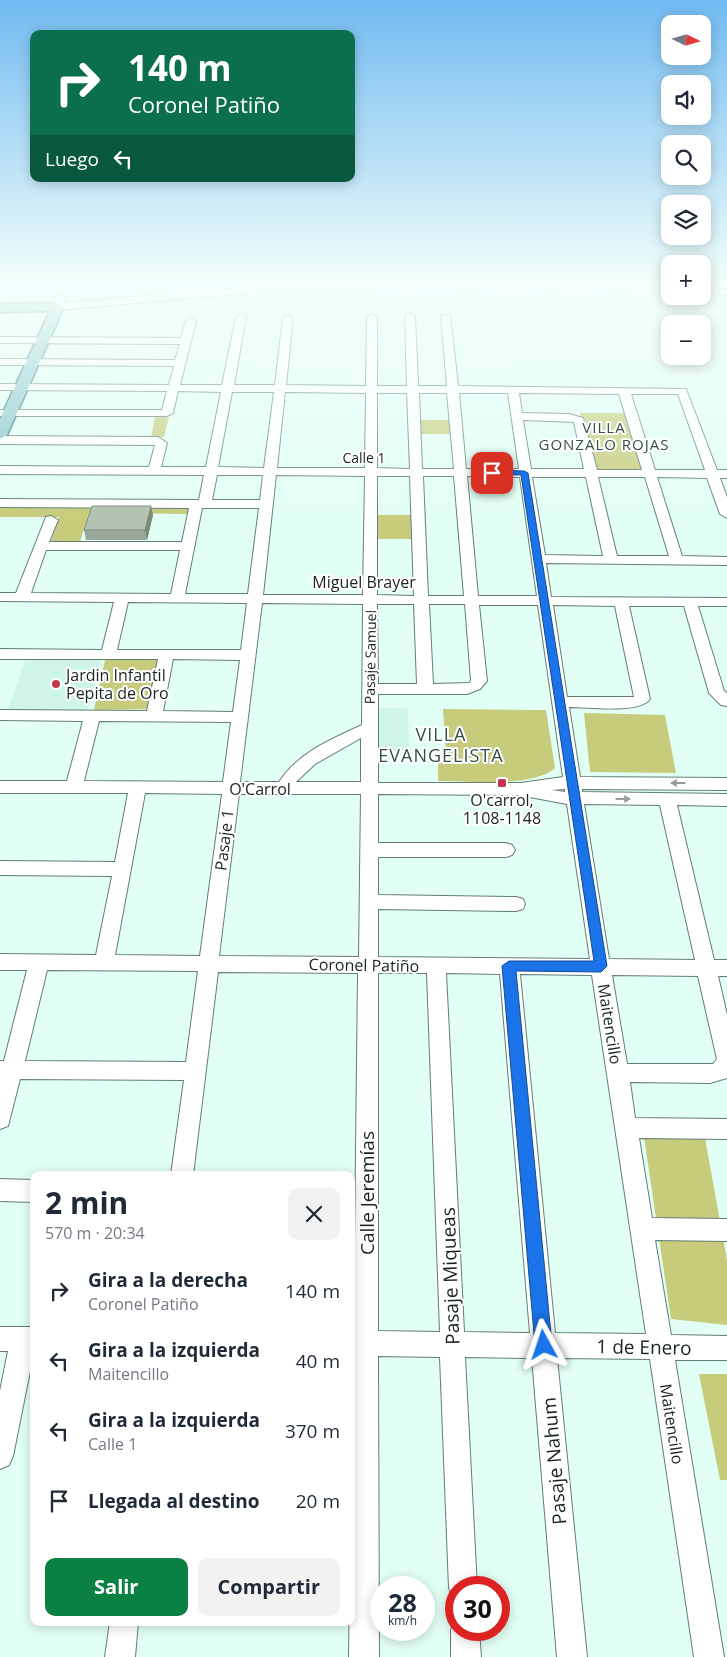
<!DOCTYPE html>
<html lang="es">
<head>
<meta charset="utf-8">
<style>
	body { margin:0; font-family:"Open Sans",sans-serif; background:#f2f2f3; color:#1f2937; height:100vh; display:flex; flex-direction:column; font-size:19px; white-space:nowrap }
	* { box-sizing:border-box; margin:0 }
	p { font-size:16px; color:#747a83 }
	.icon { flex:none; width:28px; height:28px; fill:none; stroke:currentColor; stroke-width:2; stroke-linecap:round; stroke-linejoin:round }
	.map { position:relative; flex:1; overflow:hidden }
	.side { position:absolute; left:30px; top:1171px; width:325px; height:455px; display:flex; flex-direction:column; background:#fff; border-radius:10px; box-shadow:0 2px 12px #0003 }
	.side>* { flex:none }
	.top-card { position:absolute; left:30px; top:30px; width:325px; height:152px; border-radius:10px; box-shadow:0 2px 12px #0003; background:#0b6e4f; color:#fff; overflow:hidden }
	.needle { width:32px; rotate:95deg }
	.buttons { position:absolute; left:661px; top:15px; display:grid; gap:10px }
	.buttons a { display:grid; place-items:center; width:50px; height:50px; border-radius:10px; background:#fff; box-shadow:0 2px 12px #0003; font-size:25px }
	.speed { position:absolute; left:370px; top:1576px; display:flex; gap:10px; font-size:25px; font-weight:700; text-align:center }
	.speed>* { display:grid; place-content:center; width:65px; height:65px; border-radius:50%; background:#fff; box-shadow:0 2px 12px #0003; line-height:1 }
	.speed small { font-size:12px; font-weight:400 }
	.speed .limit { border:8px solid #d22; background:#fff; color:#111 }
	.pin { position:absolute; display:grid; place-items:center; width:42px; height:42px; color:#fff; margin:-21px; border-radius:10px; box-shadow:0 2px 8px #0006 }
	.me { position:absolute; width:55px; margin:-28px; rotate:355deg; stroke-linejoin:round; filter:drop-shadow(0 0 4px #0008) }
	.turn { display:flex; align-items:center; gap:18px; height:105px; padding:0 15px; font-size:22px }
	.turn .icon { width:65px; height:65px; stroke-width:2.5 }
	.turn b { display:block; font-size:35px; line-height:42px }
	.then { display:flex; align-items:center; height:48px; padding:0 15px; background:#0003; gap:10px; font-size:19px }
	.round { display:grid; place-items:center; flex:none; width:52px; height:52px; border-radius:10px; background:#f2f2f3 }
	.headline { display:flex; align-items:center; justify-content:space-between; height:85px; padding:0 15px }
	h1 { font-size:30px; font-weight:700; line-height:38px }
	.action { display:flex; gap:10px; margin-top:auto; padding:10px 15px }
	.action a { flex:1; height:58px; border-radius:10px; background:#0b8043; color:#fff; font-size:20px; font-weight:700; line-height:58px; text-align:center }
	.action a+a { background:#f2f2f3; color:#1f2937 }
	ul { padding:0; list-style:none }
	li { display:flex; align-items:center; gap:15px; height:70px; padding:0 15px }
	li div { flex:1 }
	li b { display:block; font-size:19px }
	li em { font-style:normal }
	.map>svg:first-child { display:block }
	.built { fill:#cff5e9 }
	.green { fill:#c6cc7b }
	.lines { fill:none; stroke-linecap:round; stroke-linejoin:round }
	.minor-casing { stroke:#637d75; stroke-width:2 }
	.major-casing { stroke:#2b7178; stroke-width:3 }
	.minor { fill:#fff; fill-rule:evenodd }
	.major { fill:#86c3ca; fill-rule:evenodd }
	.wall { fill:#99a898 }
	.shaded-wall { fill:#7d887c }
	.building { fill:#b2c3b1; stroke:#7d887c }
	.oneway { fill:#989c9b }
	.route { fill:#1a73e8; stroke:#114b97 }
	.poi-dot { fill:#c7374b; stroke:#fff; stroke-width:2 }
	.labels { text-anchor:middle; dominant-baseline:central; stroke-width:4; stroke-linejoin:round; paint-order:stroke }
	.far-street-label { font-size:14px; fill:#192421; stroke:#fff }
	.far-neighbourhood-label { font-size:15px; letter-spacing:1px; fill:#374f48; stroke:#fff }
	.street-label { font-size:16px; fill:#192421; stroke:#fff }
	.poi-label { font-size:16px; fill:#192421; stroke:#fff; text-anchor:start }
	.neighbourhood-label { font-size:18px; letter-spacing:1px; fill:#374f48; stroke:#fff }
	.near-street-label { font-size:19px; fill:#192421; stroke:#fff }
</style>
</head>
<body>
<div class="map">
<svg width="727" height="1657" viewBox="0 0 727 1657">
	<rect width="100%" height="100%" fill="#e2fff5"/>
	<g class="built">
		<path d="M26 658 102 659 88 711 8 710Z"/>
		<path d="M375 708H408L409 751H374Z"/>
	</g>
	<g class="green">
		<path d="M580 413H627L643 469H593Z"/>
		<path d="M155 417H169L164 437H151Z"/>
		<path d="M419 420H452L453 434H420Z"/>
		<path d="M0 506H190L188 514 89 513 80 542H51L59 517H0Z"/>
		<path d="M378 515H413L414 539H376Z"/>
		<path d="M105 660H158L149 709 94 710Z"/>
		<path d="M443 709 546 710 555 768C533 788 468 781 438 781V753H446Z"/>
		<path d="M584 713 665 715 676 773 590 772Z"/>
		<path d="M644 1137 705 1138 727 1260V1325L671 1319Z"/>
		<path d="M699 1374H727V1480H720Z"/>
	</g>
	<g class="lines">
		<defs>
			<g id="minor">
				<path d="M557 285 670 287V293L258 292 58 310 53 307 55 297 60 294 65 297 64 303 258 286Z"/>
				<path d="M702 288 727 289V295L702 294Z"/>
				<path d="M410 313 415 316 418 386H447L441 316 450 314 458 386 686 389 717 470H727V478H720L727 497V518L720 514 707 478 657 477 682 556 727 557V565L546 563 551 597 727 598V606H698L724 691 727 693V706L721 705 709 693 684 606H629L650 699C640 714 586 707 569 707L580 777 727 778V790L582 789V792L727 794V806L677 805 714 960H727V976H718L727 1015V1078L710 1083 630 1082 635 1118 727 1119V1139L639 1138 652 1218 727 1219V1241L655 1240 671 1335 727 1336V1360H675L724 1657H694L650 1359 557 1358 587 1657H557L532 1358 465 1357 477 1588H456V1599L453 1598 449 1588 440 1357 378 1356 379 1657H349L353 1355H351V1331H354L358 973 218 972 193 1175H171L184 1080 20 1079 8 1126 0 1129V1061H4L27 970H0V954L96 955 112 876 0 875V861L115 862 128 793H0V781H67L83 721 0 720V710L147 711 158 659H0V649L102 650 114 602 0 601V593H16L46 517 51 516 58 520 49 542H182L189 508 0 507V499L199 500 204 475 0 474V466L149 467 155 445 0 444V436L158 437 167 443 161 467H206L221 392 178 391 173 413 167 416H0V410H162L167 391 0 390V384L169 385 174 366 0 365V359L175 360 180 344 0 343V337L181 338 186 321 191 318 196 321 180 385H222L236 317 241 314 246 317 234 385H275L283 318 288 315 293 318 286 385 366 386 367 317 372 314 377 317V386H407L405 316ZM232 392H274L264 468 218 467ZM285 392 366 393 365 468H277ZM377 393H407L410 469 377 468ZM419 393H447L454 469H422ZM459 393H508L519 469H466ZM519 393 619 394 642 470H597L583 418 569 414 522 413ZM631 394H678L705 470H655ZM523 420 574 422 584 469H531ZM217 475H263L260 500H212ZM276 475 365 476 363 595H263ZM377 476H410L414 596 377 595ZM423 476H454L464 596H428ZM467 476 520 477 537 596H478ZM532 477H586L603 556 545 555ZM598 477H645L669 556H617ZM202 508H259L248 594H185ZM46 550H180L171 594 31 593ZM128 602 247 603 241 650H117ZM262 603 363 604 362 725C331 739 298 753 279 782H240ZM377 604H414L417 684H378ZM429 604H465L471 680 470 683 433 684ZM479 605H538L563 777 521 783H378V694H467L480 689 487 681ZM553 605 615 606 634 697H567ZM173 659 240 660 233 712 163 711ZM99 721 231 722 223 782 84 781ZM361 738V782H296L315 764ZM565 789V792L552 790ZM145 793 222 794 200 956 115 955ZM239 794H361L359 957 219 956ZM378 794 519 795 567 804 590 959 378 957V909L516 911 523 909 525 904 523 899 516 897 378 895V857H506L512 855 515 850 512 845 506 843H378ZM584 804 660 805 695 960 609 959ZM47 970 198 971 186 1062 25 1061ZM378 973H427L440 1332 378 1331ZM446 973 500 974 530 1333 464 1332ZM520 974 592 975 646 1334 555 1333ZM612 975 698 976 717 1059 713 1064H627Z"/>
				<path d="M0 1179 34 1180V1202L0 1201Z"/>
				<path d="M0 1327H34V1351L13 1456 9 1465 0 1469V1391L8 1351H0Z"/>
				<path d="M456 1619V1630H479L481 1657H451V1630Z"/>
				<path d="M110 1622H138L135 1657H105Z"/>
			</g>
			<path id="major" d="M58 303 64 307 7 435 0 439V419L50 311 0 312V304Z"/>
		</defs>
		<use href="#minor" class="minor-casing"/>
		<use href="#major" class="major-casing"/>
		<use href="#minor" class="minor"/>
		<use href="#major" class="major"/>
	</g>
	<path class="wall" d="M151 506 153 515 147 540H86L84 530Z"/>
	<path class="shaded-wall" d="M151 506 153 515 147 540 145 530Z"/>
	<path class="building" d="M92 506H151L145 530H84Z"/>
	<defs><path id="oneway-solid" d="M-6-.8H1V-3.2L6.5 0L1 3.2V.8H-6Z" transform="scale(1.25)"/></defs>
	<g class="oneway">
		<use href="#oneway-solid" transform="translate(678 783) rotate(-180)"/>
		<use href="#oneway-solid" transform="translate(623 799)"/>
	</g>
	<linearGradient id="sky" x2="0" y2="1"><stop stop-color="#71baf1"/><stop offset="0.55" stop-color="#f2fffa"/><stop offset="1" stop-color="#f2fffa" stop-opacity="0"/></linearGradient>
	<rect width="727" height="517" fill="url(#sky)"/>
	<path class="route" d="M492 470 524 471 528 473 607 966 601 972 516 971 552 1345 549 1351 544 1353 538 1351 535 1345 502 966 509 961H594L521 475 489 474V471Z"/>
	<g class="poi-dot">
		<circle cx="56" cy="684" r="5"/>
		<rect x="497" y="778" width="10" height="10" rx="2.5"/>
	</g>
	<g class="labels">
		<g class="far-street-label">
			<text x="364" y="457">Calle 1</text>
			<text transform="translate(370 657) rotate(-89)">Pasaje Samuel</text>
		</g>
		<g class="far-neighbourhood-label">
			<text x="604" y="427">VILLA<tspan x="604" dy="17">GONZALO ROJAS</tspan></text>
		</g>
		<g class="street-label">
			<text x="364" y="582">Miguel Brayer</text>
			<text x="260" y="789">O'Carrol</text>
			<text transform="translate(224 840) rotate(-83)">Pasaje 1</text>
			<text transform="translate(364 965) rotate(1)">Coronel Patiño</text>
			<text transform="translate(610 1024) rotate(81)">Maitencillo</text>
			<text transform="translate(672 1424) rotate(81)">Maitencillo</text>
		</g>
		<g class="poi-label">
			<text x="66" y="675">Jardin Infantil<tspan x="66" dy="18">Pepita de Oro</tspan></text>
			<text x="502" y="800" text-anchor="middle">O'carrol,<tspan x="502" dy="18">1108-1148</tspan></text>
		</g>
		<g class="neighbourhood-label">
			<text x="441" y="734">VILLA<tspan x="441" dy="21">EVANGELISTA</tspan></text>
		</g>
		<g class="near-street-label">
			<text transform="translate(367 1193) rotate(-90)">Calle Jeremías</text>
			<text transform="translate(450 1276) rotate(-92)">Pasaje Miqueas</text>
			<text transform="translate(644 1347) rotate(1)">1 de Enero</text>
			<text transform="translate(554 1461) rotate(-95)">Pasaje Nahum</text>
		</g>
	</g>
</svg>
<div class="buttons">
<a><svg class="needle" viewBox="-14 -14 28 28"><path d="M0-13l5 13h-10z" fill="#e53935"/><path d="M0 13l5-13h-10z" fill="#747a83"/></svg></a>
<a><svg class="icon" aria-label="sound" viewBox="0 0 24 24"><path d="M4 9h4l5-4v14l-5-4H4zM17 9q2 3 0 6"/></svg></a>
<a><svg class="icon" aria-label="search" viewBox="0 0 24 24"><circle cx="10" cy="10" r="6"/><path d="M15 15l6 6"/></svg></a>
<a><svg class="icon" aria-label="layers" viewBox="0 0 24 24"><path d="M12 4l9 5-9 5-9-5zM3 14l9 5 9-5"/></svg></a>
<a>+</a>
<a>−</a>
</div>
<div class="speed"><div>28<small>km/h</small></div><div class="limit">30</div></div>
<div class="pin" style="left:492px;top:473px;background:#d93025"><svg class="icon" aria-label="arrive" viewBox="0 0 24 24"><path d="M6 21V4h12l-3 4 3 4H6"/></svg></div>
<svg class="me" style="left:544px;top:1345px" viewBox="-20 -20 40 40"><path d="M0-17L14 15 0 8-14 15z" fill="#1a73e8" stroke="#fff" stroke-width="4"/></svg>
<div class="top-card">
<div class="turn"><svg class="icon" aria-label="right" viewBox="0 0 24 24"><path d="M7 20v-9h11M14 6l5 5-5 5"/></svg><div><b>140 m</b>Coronel Patiño</div></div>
<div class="then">Luego<svg class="icon" aria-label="left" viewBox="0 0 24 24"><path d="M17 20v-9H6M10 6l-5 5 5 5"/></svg></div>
</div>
<section class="side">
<div class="headline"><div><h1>2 min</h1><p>570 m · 20:34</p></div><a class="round"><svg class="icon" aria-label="close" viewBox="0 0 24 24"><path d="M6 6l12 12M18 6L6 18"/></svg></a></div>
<ul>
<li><svg class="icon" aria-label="right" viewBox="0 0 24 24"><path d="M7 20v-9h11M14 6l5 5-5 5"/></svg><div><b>Gira a la derecha</b><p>Coronel Patiño</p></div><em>140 m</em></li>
<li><svg class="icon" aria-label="left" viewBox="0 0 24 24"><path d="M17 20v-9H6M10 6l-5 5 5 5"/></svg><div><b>Gira a la izquierda</b><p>Maitencillo</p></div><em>40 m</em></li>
<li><svg class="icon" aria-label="left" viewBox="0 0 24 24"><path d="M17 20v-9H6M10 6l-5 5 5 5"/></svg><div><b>Gira a la izquierda</b><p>Calle 1</p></div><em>370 m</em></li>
<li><svg class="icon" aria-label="arrive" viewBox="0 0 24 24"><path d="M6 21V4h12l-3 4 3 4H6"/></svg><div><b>Llegada al destino</b></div><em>20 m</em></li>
</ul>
<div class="action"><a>Salir</a><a>Compartir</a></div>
</section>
</div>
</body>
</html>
